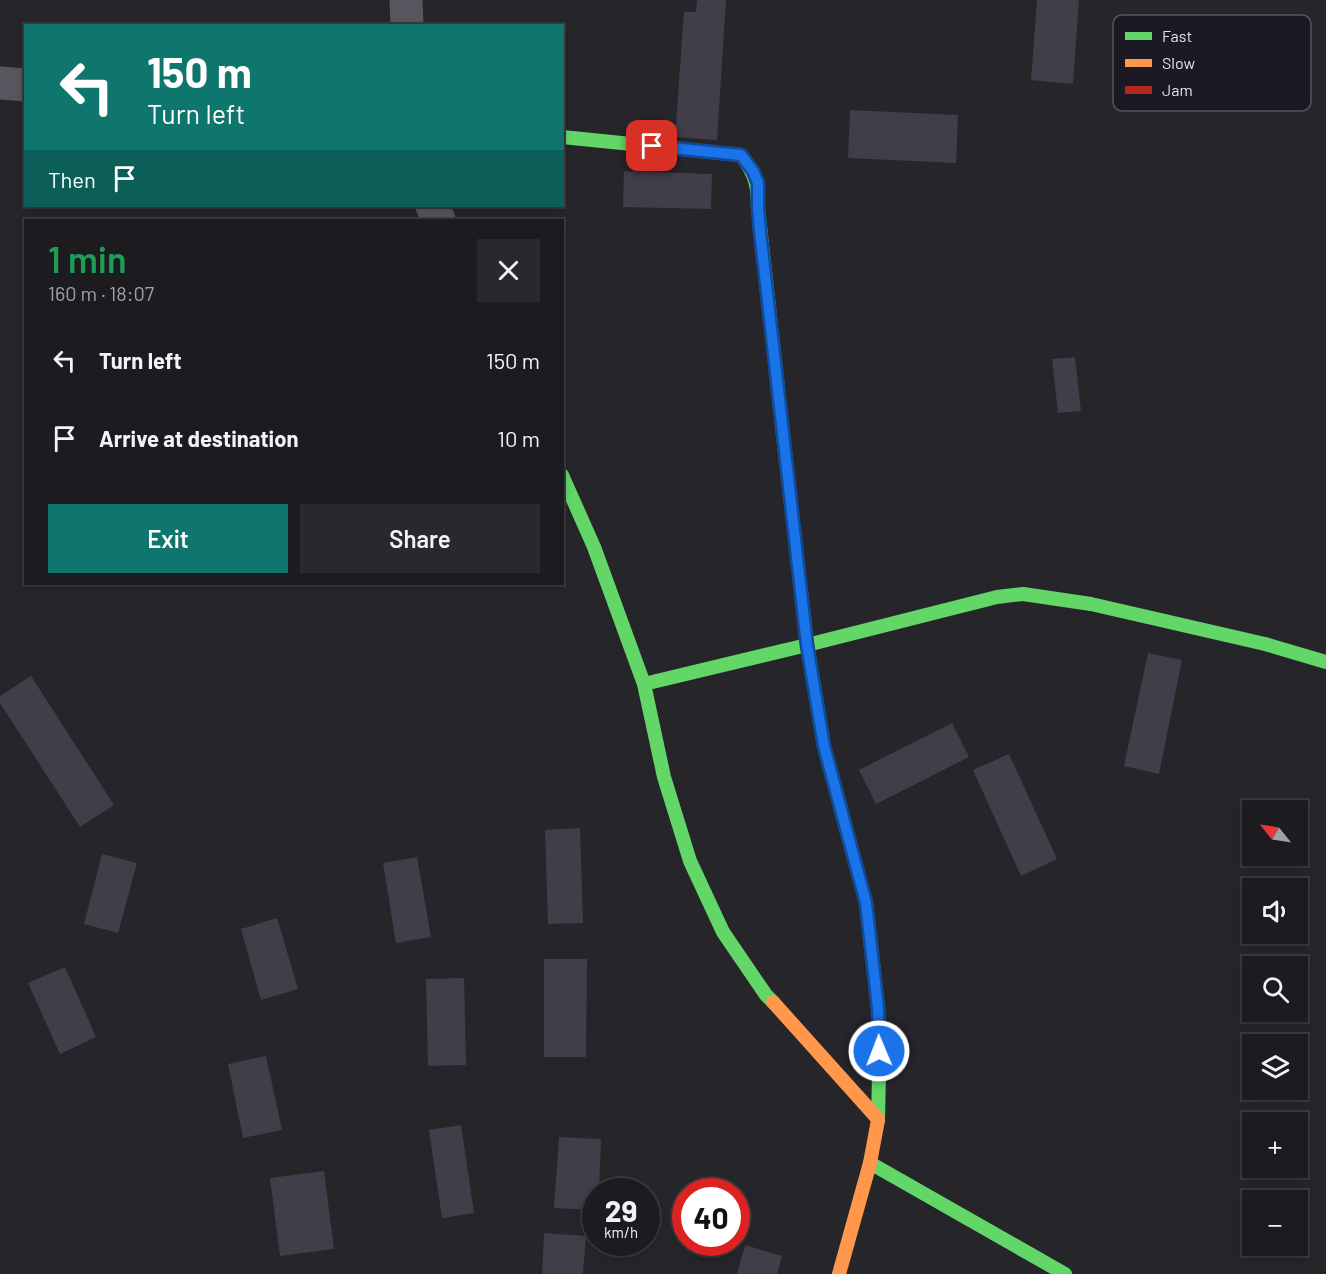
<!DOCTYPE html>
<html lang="en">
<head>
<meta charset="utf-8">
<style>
	body { margin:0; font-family:Barlow,sans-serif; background:#29292d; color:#f1f3f6; height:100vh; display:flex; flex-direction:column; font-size:22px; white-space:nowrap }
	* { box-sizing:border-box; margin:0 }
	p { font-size:20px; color:#a0a1a5 }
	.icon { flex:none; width:33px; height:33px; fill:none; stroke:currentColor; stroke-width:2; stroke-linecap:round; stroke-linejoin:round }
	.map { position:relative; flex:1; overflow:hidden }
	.side { position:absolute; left:24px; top:219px; width:540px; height:366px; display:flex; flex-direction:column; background:#1c1c20; border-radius:0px; box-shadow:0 3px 9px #0003,0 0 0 2px #3a3a3e }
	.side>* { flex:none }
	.top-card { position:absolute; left:24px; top:24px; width:540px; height:183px; border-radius:0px; box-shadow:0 3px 9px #0003,0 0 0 2px #3a3a3e; background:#0f766e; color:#fff; overflow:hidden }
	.needle { width:39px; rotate:300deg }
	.controls { position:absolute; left:1242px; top:800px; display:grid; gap:12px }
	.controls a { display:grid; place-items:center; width:66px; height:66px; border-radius:0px; background:#1c1c20; box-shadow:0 3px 9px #0003,0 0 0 2px #3a3a3e; font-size:30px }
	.speed { position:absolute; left:582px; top:1178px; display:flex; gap:12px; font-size:30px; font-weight:700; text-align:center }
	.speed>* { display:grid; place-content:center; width:78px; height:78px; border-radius:50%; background:#1c1c20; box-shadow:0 3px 9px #0003,0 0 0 2px #3a3a3e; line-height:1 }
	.speed small { font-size:15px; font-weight:400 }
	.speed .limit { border:9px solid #d22; background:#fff; color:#111 }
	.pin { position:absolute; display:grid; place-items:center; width:51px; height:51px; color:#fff; margin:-26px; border-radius:12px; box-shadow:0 3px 9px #0006 }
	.me { position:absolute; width:66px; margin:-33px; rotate:359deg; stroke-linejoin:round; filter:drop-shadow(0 0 4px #0008) }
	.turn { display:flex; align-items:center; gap:21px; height:126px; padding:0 24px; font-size:27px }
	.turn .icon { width:78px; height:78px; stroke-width:2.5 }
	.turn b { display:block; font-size:42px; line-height:51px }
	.then { display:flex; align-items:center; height:57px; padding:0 24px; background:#0003; gap:12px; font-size:22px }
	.round { display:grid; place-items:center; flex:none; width:63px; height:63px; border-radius:0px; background:#29292d }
	.head { display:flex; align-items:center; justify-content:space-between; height:102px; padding:0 24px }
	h1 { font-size:36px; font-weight:600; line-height:45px; color:#1e9e55 }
	.button { display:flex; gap:12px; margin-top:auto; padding:12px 24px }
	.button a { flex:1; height:69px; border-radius:0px; background:#0f766e; color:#fff; font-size:24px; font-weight:600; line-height:69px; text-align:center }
	.button a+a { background:#29292d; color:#f1f3f6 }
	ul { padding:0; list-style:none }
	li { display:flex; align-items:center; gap:18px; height:78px; padding:0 24px }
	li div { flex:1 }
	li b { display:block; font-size:22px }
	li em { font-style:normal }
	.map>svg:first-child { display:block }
	.building { fill:#413d49 }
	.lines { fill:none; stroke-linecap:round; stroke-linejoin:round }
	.street { stroke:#57555e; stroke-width:33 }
	.fast { stroke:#63d668; stroke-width:14 }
	.slow { stroke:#ff974d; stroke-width:14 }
	.jam { stroke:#b3261e; stroke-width:14 }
	.route-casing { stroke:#114b97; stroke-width:15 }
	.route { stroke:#1a73e8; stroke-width:10 }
	.key { fill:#1b1922; stroke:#57565e; stroke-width:1.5 }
	.key-label { font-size:16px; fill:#e4e3e9 }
</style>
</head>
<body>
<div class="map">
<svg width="1326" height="1274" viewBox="0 0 1326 1274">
	<rect width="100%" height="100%" fill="#26252a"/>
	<g class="building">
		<path d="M697 0H726L717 140 675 137 684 12H696Z"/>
		<path d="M1037 0H1079L1073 84 1031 80Z"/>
		<path d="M850 110 958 115 956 163 848 158Z"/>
		<path d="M624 171 712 174 711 209 623 207Z"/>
		<path d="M1075 357 1081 411 1058 413 1052 359Z"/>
		<path d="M1148 653 1182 660 1159 774 1124 766Z"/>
		<path d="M31 676 114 805 80 827 0 703V696Z"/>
		<path d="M952 723 969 757 876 804 859 770Z"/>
		<path d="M1009 754 1057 859 1021 876 973 770Z"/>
		<path d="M580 828 583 923 548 924 545 830Z"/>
		<path d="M102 854 137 863 118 933 84 924Z"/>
		<path d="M417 857 431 937 396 943 383 863Z"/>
		<path d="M277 918 298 989 261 1000 241 929Z"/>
		<path d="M544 959H587L586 1057H544Z"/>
		<path d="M65 967 96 1037 60 1054 28 983Z"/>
		<path d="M464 978 466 1065 428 1066 426 979Z"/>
		<path d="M266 1056 282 1130 243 1138 228 1064Z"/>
		<path d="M461 1125 474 1213 442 1218 429 1130Z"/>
		<path d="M559 1137 601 1139 599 1191H596V1210L554 1208Z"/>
		<path d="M324 1171 334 1249 280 1256 270 1178Z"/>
		<path d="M544 1233 586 1236 583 1274H542Z"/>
		<path d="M745 1245 782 1256 777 1274H737Z"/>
	</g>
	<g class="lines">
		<g class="street">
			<path d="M406 0 407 26"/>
			<path d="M0 83 26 85"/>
			<path d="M432 206 439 220"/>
		</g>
		<g class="fast">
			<path d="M562 137 741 155C755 174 758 184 758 208L786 462"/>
			<path d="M562 475 594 547 644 684 664 777 690 861 723 932 766 995 773 1002"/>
			<path d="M803 608 807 645 824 746 866 903 878 1008 879 1073 878 1120"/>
			<path d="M644 684 807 645 997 597 1023 594 1091 604 1265 644 1326 662"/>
			<path d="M870 1163 1065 1274"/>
		</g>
		<g class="slow">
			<path d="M773 1002 878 1119"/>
			<path d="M839 1274 870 1163 878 1120"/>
		</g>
		<path class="jam" d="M786 462 803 608"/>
	</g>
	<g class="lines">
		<defs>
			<path id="route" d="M652 146 741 155 753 171 758 183V208L760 231 807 645 824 746 866 903 878 1008 879 1051"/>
		</defs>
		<use href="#route" class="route-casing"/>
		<use href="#route" class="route"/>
	</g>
	<rect x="1113" y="15" width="198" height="96" rx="9" class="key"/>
	<rect x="1125" y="32" width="27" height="8" fill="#63d668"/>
	<rect x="1125" y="59" width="27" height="8" fill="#ff974d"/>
	<rect x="1125" y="86" width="27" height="8" fill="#b3261e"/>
	<g class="key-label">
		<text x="1162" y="42">Fast</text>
		<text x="1162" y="69">Slow</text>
		<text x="1162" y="96">Jam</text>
	</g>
</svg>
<div class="controls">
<a><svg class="needle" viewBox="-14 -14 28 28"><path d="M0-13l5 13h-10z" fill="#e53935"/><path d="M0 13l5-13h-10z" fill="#a0a1a5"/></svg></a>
<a><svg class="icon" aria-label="sound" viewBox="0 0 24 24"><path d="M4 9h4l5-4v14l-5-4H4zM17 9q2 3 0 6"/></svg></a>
<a><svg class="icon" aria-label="search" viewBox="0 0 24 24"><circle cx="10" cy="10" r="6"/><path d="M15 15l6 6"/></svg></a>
<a><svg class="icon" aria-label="layers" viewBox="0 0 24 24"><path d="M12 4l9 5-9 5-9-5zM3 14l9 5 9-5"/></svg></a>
<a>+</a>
<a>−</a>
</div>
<div class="speed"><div>29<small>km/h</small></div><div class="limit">40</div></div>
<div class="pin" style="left:652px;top:146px;background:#d93025"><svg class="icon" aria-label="arrive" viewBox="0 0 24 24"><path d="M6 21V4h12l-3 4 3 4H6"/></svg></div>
<svg class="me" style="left:879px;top:1051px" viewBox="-20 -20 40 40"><circle r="17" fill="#1a73e8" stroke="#fff" stroke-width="3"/><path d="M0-11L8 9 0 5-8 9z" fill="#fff"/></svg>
<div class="top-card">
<div class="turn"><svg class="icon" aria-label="left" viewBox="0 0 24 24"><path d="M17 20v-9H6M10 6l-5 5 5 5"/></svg><div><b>150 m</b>Turn left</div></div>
<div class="then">Then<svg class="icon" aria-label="arrive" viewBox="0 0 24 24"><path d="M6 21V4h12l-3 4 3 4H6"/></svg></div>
</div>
<section class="side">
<div class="head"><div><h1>1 min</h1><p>160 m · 18:07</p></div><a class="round"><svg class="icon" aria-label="close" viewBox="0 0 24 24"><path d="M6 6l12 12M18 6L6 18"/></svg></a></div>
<ul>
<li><svg class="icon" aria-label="left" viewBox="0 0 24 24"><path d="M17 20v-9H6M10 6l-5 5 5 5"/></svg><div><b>Turn left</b></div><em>150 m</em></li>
<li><svg class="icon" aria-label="arrive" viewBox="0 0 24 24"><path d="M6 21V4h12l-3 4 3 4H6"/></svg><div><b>Arrive at destination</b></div><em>10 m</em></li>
</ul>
<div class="button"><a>Exit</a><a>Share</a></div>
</section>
</div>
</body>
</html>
